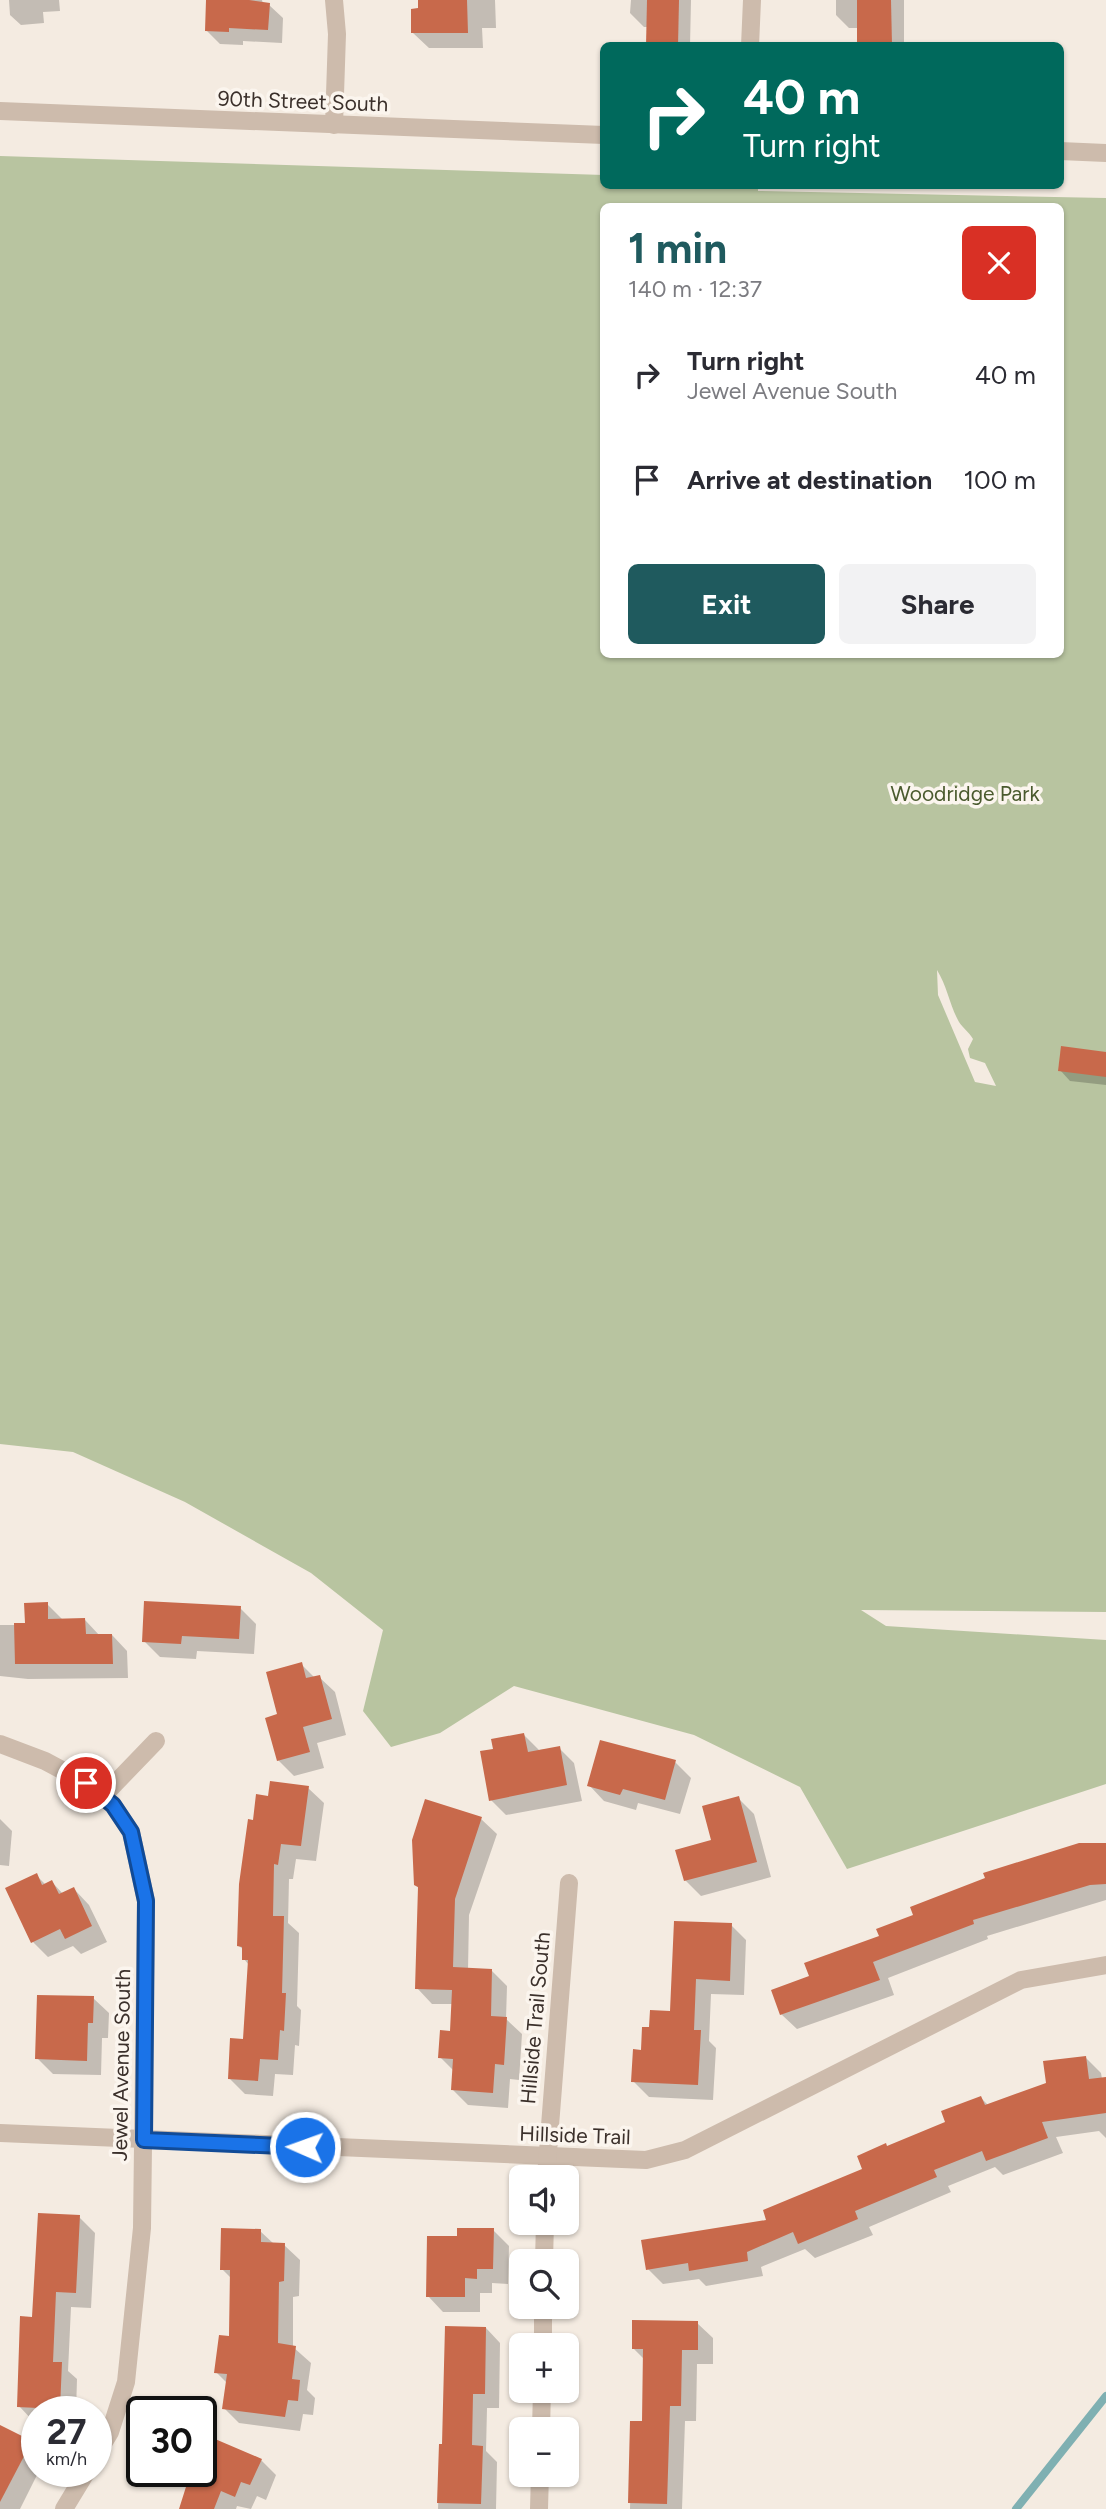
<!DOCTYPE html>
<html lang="en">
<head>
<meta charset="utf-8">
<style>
	body { margin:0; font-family:Figtree,sans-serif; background:#f2f2f3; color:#2b2b33; height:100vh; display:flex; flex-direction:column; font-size:26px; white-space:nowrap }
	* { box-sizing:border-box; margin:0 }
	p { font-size:23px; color:#7c7c81 }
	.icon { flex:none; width:38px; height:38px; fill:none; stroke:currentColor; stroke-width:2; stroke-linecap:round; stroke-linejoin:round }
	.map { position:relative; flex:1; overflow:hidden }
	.sheet { position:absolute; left:600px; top:203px; width:464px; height:455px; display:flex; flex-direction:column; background:#fff; border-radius:10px; box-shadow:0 2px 5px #0004 }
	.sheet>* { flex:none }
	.banner { position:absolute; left:600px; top:42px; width:464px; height:147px; border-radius:10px; box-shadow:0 2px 5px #0004; background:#00695c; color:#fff; overflow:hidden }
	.buttons { position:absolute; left:509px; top:2165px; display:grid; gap:14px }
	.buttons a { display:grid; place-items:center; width:70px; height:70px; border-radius:10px; background:#fff; box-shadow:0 2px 5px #0004; font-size:35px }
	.speed { position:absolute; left:21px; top:2396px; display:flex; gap:14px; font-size:35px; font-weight:700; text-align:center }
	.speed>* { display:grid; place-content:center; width:91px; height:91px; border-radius:50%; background:#fff; box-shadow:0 2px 5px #0004; line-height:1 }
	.speed small { font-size:18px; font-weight:400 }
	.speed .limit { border:4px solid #111; border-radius:10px; background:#fff; color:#111 }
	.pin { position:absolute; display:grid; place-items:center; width:60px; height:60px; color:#fff; margin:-30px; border:4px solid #fff; border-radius:50%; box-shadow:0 2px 7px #0007 }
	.me { position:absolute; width:77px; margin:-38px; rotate:272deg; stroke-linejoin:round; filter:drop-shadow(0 0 5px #0008) }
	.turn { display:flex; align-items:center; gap:24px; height:147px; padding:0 28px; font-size:32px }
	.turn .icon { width:91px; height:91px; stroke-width:2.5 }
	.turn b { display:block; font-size:49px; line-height:60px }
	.round { display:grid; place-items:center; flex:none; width:74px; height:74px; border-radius:10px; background:#f2f2f3 }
	.headline { display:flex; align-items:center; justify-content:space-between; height:119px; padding:0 28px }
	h1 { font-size:42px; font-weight:700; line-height:52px; color:#1f5a5e }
	.primary-button { display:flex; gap:14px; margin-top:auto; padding:14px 28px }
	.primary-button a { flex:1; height:80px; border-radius:10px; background:#1f5a5e; color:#fff; font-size:28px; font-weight:700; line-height:80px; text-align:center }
	.primary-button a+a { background:#f2f2f3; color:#2b2b33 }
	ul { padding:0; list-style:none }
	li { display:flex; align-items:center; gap:21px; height:105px; padding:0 28px }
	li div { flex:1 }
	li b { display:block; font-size:26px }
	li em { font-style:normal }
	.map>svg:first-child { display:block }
	.green { fill:#b8c4a0; fill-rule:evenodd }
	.shadow { fill:#0003 }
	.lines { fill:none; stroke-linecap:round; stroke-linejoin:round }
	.stream { stroke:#7fb0b2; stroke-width:8 }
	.building { fill:#c8694b }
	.minor { stroke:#cdbbac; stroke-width:18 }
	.tertiary { stroke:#cdbbac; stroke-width:18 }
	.route-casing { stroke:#114b97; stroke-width:18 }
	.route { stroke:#1a73e8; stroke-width:12 }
	.labels { text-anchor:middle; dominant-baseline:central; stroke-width:7; stroke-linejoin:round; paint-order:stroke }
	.street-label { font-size:21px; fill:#3b302b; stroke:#fbf5ee }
	.park-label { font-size:21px; fill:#4a5a2e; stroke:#fbf5ee }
</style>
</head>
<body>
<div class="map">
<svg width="1106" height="2509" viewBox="0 0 1106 2509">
	<rect width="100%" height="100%" fill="#f4ebe1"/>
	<path class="green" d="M0 156 604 175V186H758V191L1106 198V1612L861 1610 886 1626 1106 1640V1784L847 1869 800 1787 694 1735 514 1686 440 1733 391 1747 363 1711 383 1630 311 1573 185 1502 73 1452 0 1444ZM604 206H1060V654H604ZM937 970C947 986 950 1006 959 1022 963 1028 969 1032 973 1039L968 1049 970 1058 985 1063 996 1086 975 1082 938 995Z"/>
	<g class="shadow">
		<path d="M9 0H59L60 11 43 12 44 23 21 25 10 15Z"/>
		<path d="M208 0H262L263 4 269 5 283 18 282 43 243 41V45L220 44 206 30Z"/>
		<path d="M420 0H495L496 28H482L483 48H429L413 33 420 10Z"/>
		<path d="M631 0H691L690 46H648V27H644L630 13Z"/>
		<path d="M836 0H904V46H860L859 28H849L836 15Z"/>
		<path d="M1106 1053V1085L1070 1081 1060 1070Z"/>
		<path d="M47 1604 63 1620H85L100 1636 112 1635 127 1651 128 1678 28 1679 0 1676V1625H26Z"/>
		<path d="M240 1608 256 1624 254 1654 197 1651 196 1659 160 1657 144 1641Z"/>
		<path d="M301 1664 315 1678 319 1677 335 1692 346 1735 317 1743 324 1768 294 1776 278 1760Z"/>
		<path d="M524 1735 539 1750 559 1748 574 1763 582 1801 506 1815 491 1800 495 1750Z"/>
		<path d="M675 1762 691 1778 680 1814 638 1803 636 1810 604 1801 589 1785Z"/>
		<path d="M308 1788 324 1803 316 1861 296 1859 293 1879H289L288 1923 299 1933 297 2006 301 2010 299 2046 295 2045 293 2075 275 2074 273 2096 245 2094 230 2079 244 2041 249 1965 244 1959V1950L239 1946 255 1822 269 1798Z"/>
		<path d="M738 1798 754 1814 771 1877 701 1896 685 1880 713 1841Z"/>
		<path d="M0 1819 12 1831 9 1866 0 1865Z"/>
		<path d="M481 1819 497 1834 469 1915 468 1970 492 1971 507 1986 506 2019 522 2034 519 2080 510 2079 508 2108 468 2105 453 2090 454 2071 440 2057 452 2032 453 2004H432L417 1988 420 1889 415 1885Z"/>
		<path d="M1106 1844V1900L987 1936 988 1939 888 1978 894 1995 797 2029 781 2014 811 1977 881 1937Z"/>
		<path d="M36 1875 46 1885 52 1882 63 1894 74 1889 89 1905 107 1942 81 1954 73 1946 48 1957 33 1942Z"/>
		<path d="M731 1925 746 1940 744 1995 711 1994 709 2041 716 2048 713 2100 649 2097 633 2081 651 2029 672 2013Z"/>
		<path d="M93 1998 109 2013 108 2038H102L101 2075 53 2074 37 2058Z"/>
		<path d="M1085 2057 1101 2073 1102 2079 1106 2078V2138L1099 2131 1056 2137 1063 2153 1003 2175 995 2167 948 2186 951 2192 869 2227 873 2235 815 2258 805 2249 761 2267 763 2276 706 2286 699 2279 663 2284 648 2269 769 2221 864 2170 888 2148 947 2123 981 2098 989 2106 1048 2084Z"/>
		<path d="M79 2217 95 2233 91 2308 71 2307 68 2371 77 2379 76 2412H37V2422H34L19 2406 34 2318Z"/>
		<path d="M493 2230 509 2246 508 2284 492 2283V2293H480V2312H443L428 2296 459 2238Z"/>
		<path d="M260 2231 274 2244 284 2245 300 2260 299 2296 293 2297V2347L311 2363 307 2390 315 2398 313 2415 303 2414 300 2431 239 2423 224 2408 227 2383 216 2372 231 2338 232 2279 222 2269Z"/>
		<path d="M697 2323 713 2338V2364H697L696 2421H685L682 2509H630L632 2422 644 2423 645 2360 633 2348Z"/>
		<path d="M486 2328 500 2343 499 2408H487L486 2451 497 2462 496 2509H438L440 2446H443Z"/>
		<path d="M0 2427 31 2442 37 2449V2471H39L20 2509H0Z"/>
		<path d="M261 2460 276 2475 266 2500 257 2496 251 2509 237 2506 236 2509H180L192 2471Z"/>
	</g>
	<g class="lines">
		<path class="stream" d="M1016 2509 1106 2396"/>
	</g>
	<g class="building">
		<path d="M206 0H249L270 3 268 30 229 28V32L205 31Z"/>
		<path d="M418 0H467L468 33H411V9L418 8Z"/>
		<path d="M647 0H679L678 46H646Z"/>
		<path d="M857 0H891L892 45H857Z"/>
		<path d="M1061 1046 1106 1052V1077L1058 1071Z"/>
		<path d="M144 1601 241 1606 239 1639 182 1636 181 1644 142 1642Z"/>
		<path d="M48 1602V1619L85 1618 86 1634H112L113 1664H15L14 1623H25L24 1603Z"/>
		<path d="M302 1662 306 1678 320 1675 332 1719 303 1727 310 1752 277 1761 265 1718 277 1714 266 1672Z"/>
		<path d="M524 1733 528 1752 560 1746 567 1785 489 1801 480 1751 493 1749 491 1739Z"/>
		<path d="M600 1740 676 1760 665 1800 623 1789 620 1795 587 1786Z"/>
		<path d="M270 1781 309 1786 301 1846 281 1844 278 1865 274 1864 273 1916H284L282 1993H286L284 2031 280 2030 278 2060 260 2059 258 2081 228 2079 230 2038 243 2039 248 1960H242V1947L237 1946 239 1884 248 1819 253 1820 256 1794 268 1796Z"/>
		<path d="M739 1796 757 1862 684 1881 675 1850 711 1840 702 1806Z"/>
		<path d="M425 1799 482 1817 455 1899 453 1967 492 1969 491 2016 507 2017 504 2065 495 2064 493 2093 451 2090 453 2059 438 2058 440 2030 450 2031 452 1990 415 1989 418 1887 414 1885 412 1840Z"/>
		<path d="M1079 1843H1106V1884L1090 1885 973 1920 974 1924 873 1962 880 1980 780 2015 771 1990 809 1976 804 1963 879 1936 876 1929 913 1915 910 1907 985 1878 983 1873Z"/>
		<path d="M37 1873 42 1885 52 1880 59 1894 74 1887 92 1926 65 1939 60 1929 31 1943 5 1888Z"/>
		<path d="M674 1921 732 1923 730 1981 696 1979 694 2030H701L698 2085 631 2082 633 2049 641 2050 642 2027H649L650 2010 670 2011Z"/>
		<path d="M37 1995 94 1996 93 2023H88L87 2061 35 2059Z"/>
		<path d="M1086 2056 1089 2079 1106 2077V2113L1042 2122 1048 2138 986 2161 982 2151 934 2170 937 2177 855 2211 858 2219 798 2244 793 2232 747 2252 748 2261 689 2271 688 2263 646 2270 641 2240 766 2220 763 2210 862 2169 857 2156 886 2143 887 2146 945 2122 941 2111 981 2096 985 2105 1046 2083 1043 2061Z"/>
		<path d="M38 2213 80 2215 76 2293 56 2292 53 2362H62L60 2409 17 2407 20 2316 32 2317Z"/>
		<path d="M221 2228 261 2229V2242L285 2243 284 2281 279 2282 278 2343 296 2346 292 2379 300 2380 298 2401 288 2400 285 2417 222 2409 227 2374 214 2373 219 2335 229 2336 230 2270H220Z"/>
		<path d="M457 2228H494L493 2269H477V2279L465 2278V2297H426L427 2236H457Z"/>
		<path d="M632 2320 698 2321V2350H682L681 2406H670L667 2504 628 2503 630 2421H642L643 2349H632Z"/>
		<path d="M445 2326 486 2327 485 2394H473L472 2445 483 2446 481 2504 437 2503 439 2444H442Z"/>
		<path d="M0 2425 32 2441 0 2502Z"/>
		<path d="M201 2433 262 2459 250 2485 241 2482 235 2497 221 2491 214 2509H179L191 2471H201Z"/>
	</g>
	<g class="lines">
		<g class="minor">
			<path d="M334 0 337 34 334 125"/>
			<path d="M750 46 752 0"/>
			<path d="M0 1744 45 1761 86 1783 113 1805 131 1832 146 1901 142 2228 126 2382 110 2432 96 2455"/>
			<path d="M103 1796 156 1741"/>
			<path d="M0 2133 646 2160 685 2150 1021 1980 1106 1965"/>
			<path d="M546 2177 569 1883"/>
			<path d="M544 2261 545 2222"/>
			<path d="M543 2345V2306"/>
			<path d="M541 2429 542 2390"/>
			<path d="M64 2509 87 2471"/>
			<path d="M539 2509 540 2474"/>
		</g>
		<g class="tertiary">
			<path d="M0 111 604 135"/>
			<path d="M1060 151 1106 153"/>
		</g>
	</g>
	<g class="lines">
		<defs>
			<path id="route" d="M86 1783 113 1805 131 1832 146 1901 144 2140 305 2147"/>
		</defs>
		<use href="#route" class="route-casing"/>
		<use href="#route" class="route"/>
	</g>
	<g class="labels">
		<g class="street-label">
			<text transform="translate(303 101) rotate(2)">90th Street South</text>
			<text transform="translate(535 2018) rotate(-85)">Hillside Trail South</text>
			<text transform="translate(121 2065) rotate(-89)">Jewel Avenue South</text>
			<text transform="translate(575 2135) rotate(2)">Hillside Trail</text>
		</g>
		<g class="park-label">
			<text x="965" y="793">Woodridge Park</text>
		</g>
	</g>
</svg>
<div class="buttons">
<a><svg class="icon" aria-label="sound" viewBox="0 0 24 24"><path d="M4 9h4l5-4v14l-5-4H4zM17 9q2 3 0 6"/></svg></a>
<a><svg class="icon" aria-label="search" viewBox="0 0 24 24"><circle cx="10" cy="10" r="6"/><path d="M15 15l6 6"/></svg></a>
<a>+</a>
<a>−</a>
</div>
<div class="speed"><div>27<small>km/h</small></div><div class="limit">30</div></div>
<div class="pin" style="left:86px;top:1783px;background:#d93025"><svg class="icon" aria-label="arrive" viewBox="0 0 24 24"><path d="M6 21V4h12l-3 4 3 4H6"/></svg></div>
<svg class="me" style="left:305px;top:2147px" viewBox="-20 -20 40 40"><circle r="17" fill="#1a73e8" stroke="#fff" stroke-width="3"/><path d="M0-11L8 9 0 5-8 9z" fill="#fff"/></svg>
<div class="banner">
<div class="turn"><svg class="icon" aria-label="right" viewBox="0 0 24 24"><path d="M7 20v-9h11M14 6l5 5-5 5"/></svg><div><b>40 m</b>Turn right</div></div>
</div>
<section class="sheet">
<div class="headline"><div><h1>1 min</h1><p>140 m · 12:37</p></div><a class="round" style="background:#d93025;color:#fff"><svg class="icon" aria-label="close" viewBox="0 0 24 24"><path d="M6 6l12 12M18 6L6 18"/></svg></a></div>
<ul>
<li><svg class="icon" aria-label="right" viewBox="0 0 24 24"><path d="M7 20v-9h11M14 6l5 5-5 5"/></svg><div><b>Turn right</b><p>Jewel Avenue South</p></div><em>40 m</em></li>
<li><svg class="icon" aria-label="arrive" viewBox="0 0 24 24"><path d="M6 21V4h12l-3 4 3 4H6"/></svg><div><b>Arrive at destination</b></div><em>100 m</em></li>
</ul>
<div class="primary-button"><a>Exit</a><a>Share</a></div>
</section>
</div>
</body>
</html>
